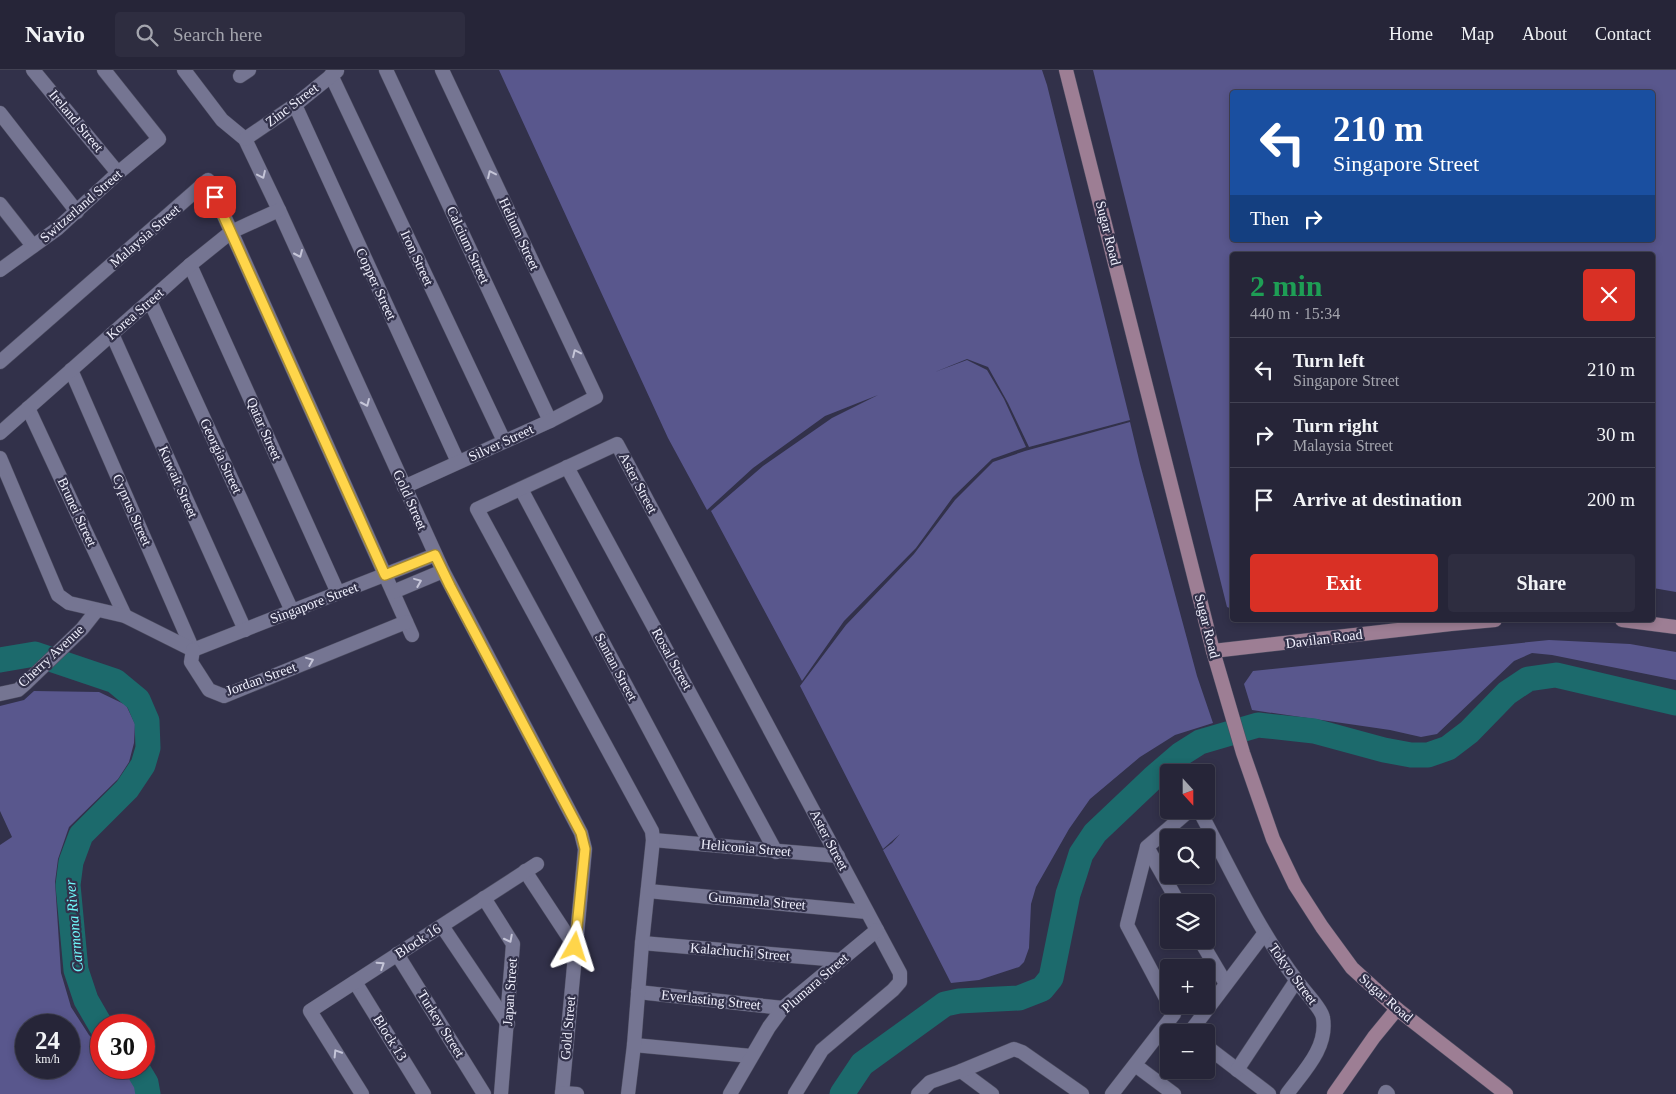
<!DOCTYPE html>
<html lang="en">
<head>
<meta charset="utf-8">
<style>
	body { margin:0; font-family:Georgia,serif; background:#2e2d40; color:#f1f3f6; height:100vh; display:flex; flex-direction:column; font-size:19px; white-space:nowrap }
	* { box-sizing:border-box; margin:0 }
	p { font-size:16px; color:#a4a5ae }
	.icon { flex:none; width:28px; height:28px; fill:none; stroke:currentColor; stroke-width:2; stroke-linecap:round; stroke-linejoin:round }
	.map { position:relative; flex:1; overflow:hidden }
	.sheet { position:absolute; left:1230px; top:182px; width:425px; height:370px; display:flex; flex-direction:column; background:#262538; border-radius:5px; box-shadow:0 2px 8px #0003,0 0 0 1px #424253 }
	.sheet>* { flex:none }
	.banner { position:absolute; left:1230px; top:20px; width:425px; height:152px; border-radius:5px; box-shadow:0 2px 8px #0003,0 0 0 1px #424253; background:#1a4fa0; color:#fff; overflow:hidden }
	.needle { width:32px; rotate:159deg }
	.buttons { position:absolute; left:1160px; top:694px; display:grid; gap:10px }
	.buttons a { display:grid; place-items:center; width:55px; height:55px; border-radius:5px; background:#262538; box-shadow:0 2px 8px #0003,0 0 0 1px #424253; font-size:25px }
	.speed { position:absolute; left:15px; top:944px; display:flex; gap:10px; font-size:25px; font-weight:700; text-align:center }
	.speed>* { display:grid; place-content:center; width:65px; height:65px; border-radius:50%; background:#262538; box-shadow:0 2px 8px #0003,0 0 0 1px #424253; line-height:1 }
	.speed small { font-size:12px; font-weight:400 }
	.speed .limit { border:8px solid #d22; background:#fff; color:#111 }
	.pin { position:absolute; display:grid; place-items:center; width:42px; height:42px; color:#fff; margin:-21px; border-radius:10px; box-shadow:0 2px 8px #0006 }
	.me { position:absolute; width:55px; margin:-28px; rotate:6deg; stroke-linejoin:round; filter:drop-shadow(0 0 4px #0008) }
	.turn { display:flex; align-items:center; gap:18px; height:105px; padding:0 20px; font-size:22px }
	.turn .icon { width:65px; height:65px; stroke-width:2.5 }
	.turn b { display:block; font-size:35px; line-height:42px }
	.then { display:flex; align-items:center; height:48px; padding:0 20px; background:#0003; gap:10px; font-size:19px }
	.round { display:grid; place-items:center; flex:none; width:52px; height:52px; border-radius:5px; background:#2e2d40 }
	.summary { display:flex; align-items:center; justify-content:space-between; height:85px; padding:0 20px }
	h1 { font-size:30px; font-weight:800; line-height:38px; color:#1e9e55 }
	.primary-button { display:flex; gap:10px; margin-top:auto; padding:10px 20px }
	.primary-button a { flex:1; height:58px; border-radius:5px; background:#d93025; color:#fff; font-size:20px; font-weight:800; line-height:58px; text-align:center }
	.primary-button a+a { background:#2e2d40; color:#f1f3f6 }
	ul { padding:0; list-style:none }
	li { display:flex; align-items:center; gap:15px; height:65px; padding:0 20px; border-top:1px solid #424253 }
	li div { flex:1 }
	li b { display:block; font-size:19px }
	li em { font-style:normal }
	header { display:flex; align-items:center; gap:30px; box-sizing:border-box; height:70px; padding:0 25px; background:#262538; border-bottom:1px solid #424253 }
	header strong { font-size:24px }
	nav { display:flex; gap:28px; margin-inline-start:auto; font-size:18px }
	.search { width:350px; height:45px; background:#2e2d40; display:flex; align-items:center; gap:12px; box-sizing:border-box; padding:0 18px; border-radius:5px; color:#a4a5ae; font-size:19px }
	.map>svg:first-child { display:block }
	.green { fill:#59578d; fill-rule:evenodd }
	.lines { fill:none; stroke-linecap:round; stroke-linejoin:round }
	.river { stroke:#1c6a6c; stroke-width:25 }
	.minor-casing { stroke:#4d4d61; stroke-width:15 }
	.secondary-casing { stroke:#4d4d61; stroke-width:15 }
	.minor { stroke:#757592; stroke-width:14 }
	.secondary { stroke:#9d7e94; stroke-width:14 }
	.oneway { stroke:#c5c5d8 }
	.route-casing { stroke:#a68a30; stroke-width:12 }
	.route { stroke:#ffd54a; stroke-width:9 }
	.labels { text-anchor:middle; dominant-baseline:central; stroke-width:4.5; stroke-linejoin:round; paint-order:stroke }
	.street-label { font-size:14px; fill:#f0f0fd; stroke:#32314a }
	.water-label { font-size:15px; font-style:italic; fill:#70fbfd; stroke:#32314a }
</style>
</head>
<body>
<header>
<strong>Navio</strong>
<div class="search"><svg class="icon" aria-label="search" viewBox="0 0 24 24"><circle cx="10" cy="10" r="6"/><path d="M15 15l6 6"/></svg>Search here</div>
<nav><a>Home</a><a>Map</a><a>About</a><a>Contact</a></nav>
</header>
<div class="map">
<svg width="1676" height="1024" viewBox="0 0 1676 1024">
	<rect width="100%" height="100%" fill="#32314a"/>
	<g class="green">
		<path d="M499 0H1042L1047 15 1130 350 1029 377 1008 333 988 297 967 289 935 302 967 290 987 300 1004 329 1026 377 992 389 953 427 916 478 844 551 802 611 711 441 763 396 832 348 878 325 825 346 753 398 707 440 668 368Z"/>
		<path d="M1093 0H1676V522L1653 518 1652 185H1232V539L1227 537ZM1652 22V170H1232V22Z"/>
		<path d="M1130 352 1140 394 1197 606 1213 653 1175 665 1140 687 1090 729 1069 759 1036 817 1031 834 1029 878 1024 892 1019 897 979 910 951 913 883 780 892 773 900 764 883 779 800 616 846 555 914 484 955 430 993 392 1025 381Z"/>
		<path d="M1549 570 1630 574 1676 582V610L1552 585 1532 583 1514 591 1437 664 1421 667 1390 660 1252 640 1244 614 1253 601Z"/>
		<path d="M34 621 99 622 126 635 135 654 134 673 129 692 118 709 69 757 58 789 55 812 61 903 71 937 89 965 101 977V998H124L135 1015 137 1024H0V775L12 767 0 741V636L24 630ZM26 955H69V998H26Z"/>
	</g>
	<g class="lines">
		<g class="river">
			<path d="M0 590 35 584 115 611 138 630 147 651 148 678 143 695 127 719 81 765 71 792 68 815 76 900 86 930 101 956"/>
			<path d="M137 998 146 1013 148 1024"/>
			<path d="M842 1024 862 994 945 934 959 931 1019 928 1042 919 1051 908 1068 824 1075 803 1081 784 1095 763 1153 708 1181 684 1200 672 1258 655 1314 661 1384 680 1411 685H1428L1448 678 1469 662 1507 623 1528 609 1556 605 1676 633"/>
		</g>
		<defs>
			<g id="minor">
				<path d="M33 0 118 103"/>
				<path d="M184 0 222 50 245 69 279 140 443 501 581 763 585 779 562 1024"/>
				<path d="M386 0 550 351"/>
				<path d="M331 5 504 371"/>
				<path d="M240 6 249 0"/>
				<path d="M295 35 458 392"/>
				<path d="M0 43 77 142"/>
				<path d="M245 69 295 35 337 1"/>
				<path d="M0 134 33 176"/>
				<path d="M190 195 338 523"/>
				<path d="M0 200 57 159 118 103 159 69 104 0"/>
				<path d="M150 231 292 541"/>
				<path d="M112 264 245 560"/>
				<path d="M0 292 208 110 412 565"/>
				<path d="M71 300 193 580"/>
				<path d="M28 338 125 546"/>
				<path d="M0 363 190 195 231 162 279 140"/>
				<path d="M0 388 58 525 69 533 125 546 193 580"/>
				<path d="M567 397 776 782"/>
				<path d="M404 417 550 351 596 327 442 0"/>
				<path d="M521 419 711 775"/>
				<path d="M393 522 443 501"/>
				<path d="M193 580 435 485"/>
				<path d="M193 580 191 592 209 620 224 626 406 552"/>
				<path d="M0 624 18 620 26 613 82 559 97 540"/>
				<path d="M1199 740C1230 798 1257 858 1297 911 1303 920 1322 939 1323 948 1328 978 1303 1002 1287 1024"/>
				<path d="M653 770 838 786"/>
				<path d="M1147 777 1178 832"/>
				<path d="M525 801 575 877"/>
				<path d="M648 821 867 842"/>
				<path d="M484 828 513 874 501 1024"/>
				<path d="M442 856 508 954"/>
				<path d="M1200 870 1226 914"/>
				<path d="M642 873 839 890"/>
				<path d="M397 884 484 1024"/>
				<path d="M355 912 424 1024"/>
				<path d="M638 922 783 938"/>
				<path d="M1169 934 1127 855 1147 777 1190 740"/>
				<path d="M1190 962 1264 864"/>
				<path d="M634 975 751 986"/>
				<path d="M1206 976 1269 1024"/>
				<path d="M1135 995 1174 1024"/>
				<path d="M1237 1000 1296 911"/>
				<path d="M961 1001 992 1024"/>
				<path d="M562 1023 577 1024"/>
				<path d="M362 1024 310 941 537 794"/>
				<path d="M628 1024 634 975 642 873 653 770 652 761 477 439 617 374 900 903V912L893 920 822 980 795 1024"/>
				<path d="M730 1024 769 957 783 938 877 860"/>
				<path d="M918 1024 930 1012 961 1001 1014 979 1022 982 1082 1024"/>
				<path d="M1112 1024 1174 944"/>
				<path d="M1385 1024 1386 1022 1388 1024"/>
			</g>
			<g id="secondary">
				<path d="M1066 0 1213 581 1243 683 1273 769 1295 815 1322 857 1352 898 1397 939 1506 1024"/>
				<path d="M1622 550 1676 557"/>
				<path d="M1213 581 1451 554 1495 550"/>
				<path d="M1334 1024 1374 967 1397 939"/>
			</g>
		</defs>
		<use href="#minor" class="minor-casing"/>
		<use href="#secondary" class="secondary-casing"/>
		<use href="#minor" class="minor"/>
		<use href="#secondary" class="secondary"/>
	</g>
	<defs><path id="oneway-chevron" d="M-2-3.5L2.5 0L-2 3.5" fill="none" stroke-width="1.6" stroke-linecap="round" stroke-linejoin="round" transform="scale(1.25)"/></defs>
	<g class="oneway">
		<use href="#oneway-chevron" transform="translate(491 104) rotate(-115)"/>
		<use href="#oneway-chevron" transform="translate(262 105) rotate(65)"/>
		<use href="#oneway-chevron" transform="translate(299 184) rotate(66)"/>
		<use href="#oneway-chevron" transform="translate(576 283) rotate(-115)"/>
		<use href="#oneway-chevron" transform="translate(366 333) rotate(66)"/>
		<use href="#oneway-chevron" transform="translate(418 512) rotate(-22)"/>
		<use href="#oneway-chevron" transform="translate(310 591) rotate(-22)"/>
		<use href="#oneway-chevron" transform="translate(509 869) rotate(63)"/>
		<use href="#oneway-chevron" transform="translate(381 895) rotate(-33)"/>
		<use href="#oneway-chevron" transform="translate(337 983) rotate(-122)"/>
	</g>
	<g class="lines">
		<defs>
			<path id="route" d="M215 127 385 505 435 485 450 516 581 763 585 779 575 877"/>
		</defs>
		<use href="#route" class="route-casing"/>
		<use href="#route" class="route"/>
	</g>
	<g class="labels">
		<g class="street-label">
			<text transform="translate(292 35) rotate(-37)">Zinc Street</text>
			<text transform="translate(76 51) rotate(50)">Ireland Street</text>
			<text transform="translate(81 136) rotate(-41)">Switzerland Street</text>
			<text transform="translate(1108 163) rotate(76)">Sugar Road</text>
			<text transform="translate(519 164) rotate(65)">Helium Street</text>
			<text transform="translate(145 166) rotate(-41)">Malaysia Street</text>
			<text transform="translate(468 175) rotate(65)">Calcium Street</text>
			<text transform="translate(417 188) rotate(65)">Iron Street</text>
			<text transform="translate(376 214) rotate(65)">Copper Street</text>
			<text transform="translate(135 244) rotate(-41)">Korea Street</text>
			<text transform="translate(264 359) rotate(66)">Qatar Street</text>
			<text transform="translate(501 373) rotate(-25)">Silver Street</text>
			<text transform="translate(221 386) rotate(65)">Georgia Street</text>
			<text transform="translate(178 412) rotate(66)">Kuwait Street</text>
			<text transform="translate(638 413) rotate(62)">Aster Street</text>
			<text transform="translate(410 430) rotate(66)">Gold Street</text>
			<text transform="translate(132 440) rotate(66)">Cyprus Street</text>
			<text transform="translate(77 442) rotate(65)">Brunei Street</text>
			<text transform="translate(314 533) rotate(-21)">Singapore Street</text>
			<text transform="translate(1207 556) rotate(76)">Sugar Road</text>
			<text transform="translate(1324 569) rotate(-7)">Davilan Road</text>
			<text transform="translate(51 586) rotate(-43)">Cherry Avenue</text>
			<text transform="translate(672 589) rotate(61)">Rosal Street</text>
			<text transform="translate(616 597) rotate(62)">Santan Street</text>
			<text transform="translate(261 609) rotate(-20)">Jordan Street</text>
			<text transform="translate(829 770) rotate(62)">Aster Street</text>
			<text transform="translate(746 778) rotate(5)">Heliconia Street</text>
			<text transform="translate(757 831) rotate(5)">Gumamela Street</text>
			<text transform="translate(418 871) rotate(-33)">Block 16</text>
			<text transform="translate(740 882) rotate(5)">Kalachuchi Street</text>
			<text transform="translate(1293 904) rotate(54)">Tokyo Street</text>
			<text transform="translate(815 913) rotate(-41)">Plumara Street</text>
			<text transform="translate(510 922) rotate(-86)">Japan Street</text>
			<text transform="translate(1386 928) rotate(41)">Sugar Road</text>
			<text transform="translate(711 930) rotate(6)">Everlasting Street</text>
			<text transform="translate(441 954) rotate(58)">Turkey Street</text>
			<text transform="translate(568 958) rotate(-85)">Gold Street</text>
			<text transform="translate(390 968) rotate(58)">Block 13</text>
		</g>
		<g class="water-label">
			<text transform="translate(74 856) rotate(-95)">Carmona River</text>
		</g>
	</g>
</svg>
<div class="buttons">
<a><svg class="needle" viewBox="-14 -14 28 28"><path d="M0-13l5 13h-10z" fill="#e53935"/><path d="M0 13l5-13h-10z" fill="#a4a5ae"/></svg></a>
<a><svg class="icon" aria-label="search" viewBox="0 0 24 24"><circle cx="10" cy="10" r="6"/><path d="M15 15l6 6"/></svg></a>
<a><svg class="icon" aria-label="layers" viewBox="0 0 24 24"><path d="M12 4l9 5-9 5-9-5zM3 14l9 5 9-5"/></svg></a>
<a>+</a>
<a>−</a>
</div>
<div class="speed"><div>24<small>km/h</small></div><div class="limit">30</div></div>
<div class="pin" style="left:215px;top:127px;background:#d93025"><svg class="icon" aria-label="arrive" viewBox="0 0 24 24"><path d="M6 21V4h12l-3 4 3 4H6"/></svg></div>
<svg class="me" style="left:575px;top:877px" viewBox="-20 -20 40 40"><path d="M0-17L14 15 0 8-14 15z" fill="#ffd54a" stroke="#fff" stroke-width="4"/></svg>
<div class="banner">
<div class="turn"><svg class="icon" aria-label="left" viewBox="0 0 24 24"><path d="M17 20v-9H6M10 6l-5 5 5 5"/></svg><div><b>210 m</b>Singapore Street</div></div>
<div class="then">Then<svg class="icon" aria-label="right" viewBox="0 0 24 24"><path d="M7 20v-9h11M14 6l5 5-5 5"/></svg></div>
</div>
<section class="sheet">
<div class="summary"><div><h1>2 min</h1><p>440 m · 15:34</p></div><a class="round" style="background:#d93025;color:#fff"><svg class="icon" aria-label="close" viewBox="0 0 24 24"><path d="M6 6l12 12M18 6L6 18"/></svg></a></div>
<ul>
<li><svg class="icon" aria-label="left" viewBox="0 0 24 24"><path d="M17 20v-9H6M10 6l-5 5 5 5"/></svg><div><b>Turn left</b><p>Singapore Street</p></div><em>210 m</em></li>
<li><svg class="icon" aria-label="right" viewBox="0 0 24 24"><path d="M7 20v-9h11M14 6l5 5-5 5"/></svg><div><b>Turn right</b><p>Malaysia Street</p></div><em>30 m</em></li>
<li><svg class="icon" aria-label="arrive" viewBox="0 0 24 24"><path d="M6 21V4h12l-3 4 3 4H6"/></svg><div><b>Arrive at destination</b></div><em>200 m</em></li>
</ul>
<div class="primary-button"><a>Exit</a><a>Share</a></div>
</section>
</div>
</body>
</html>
